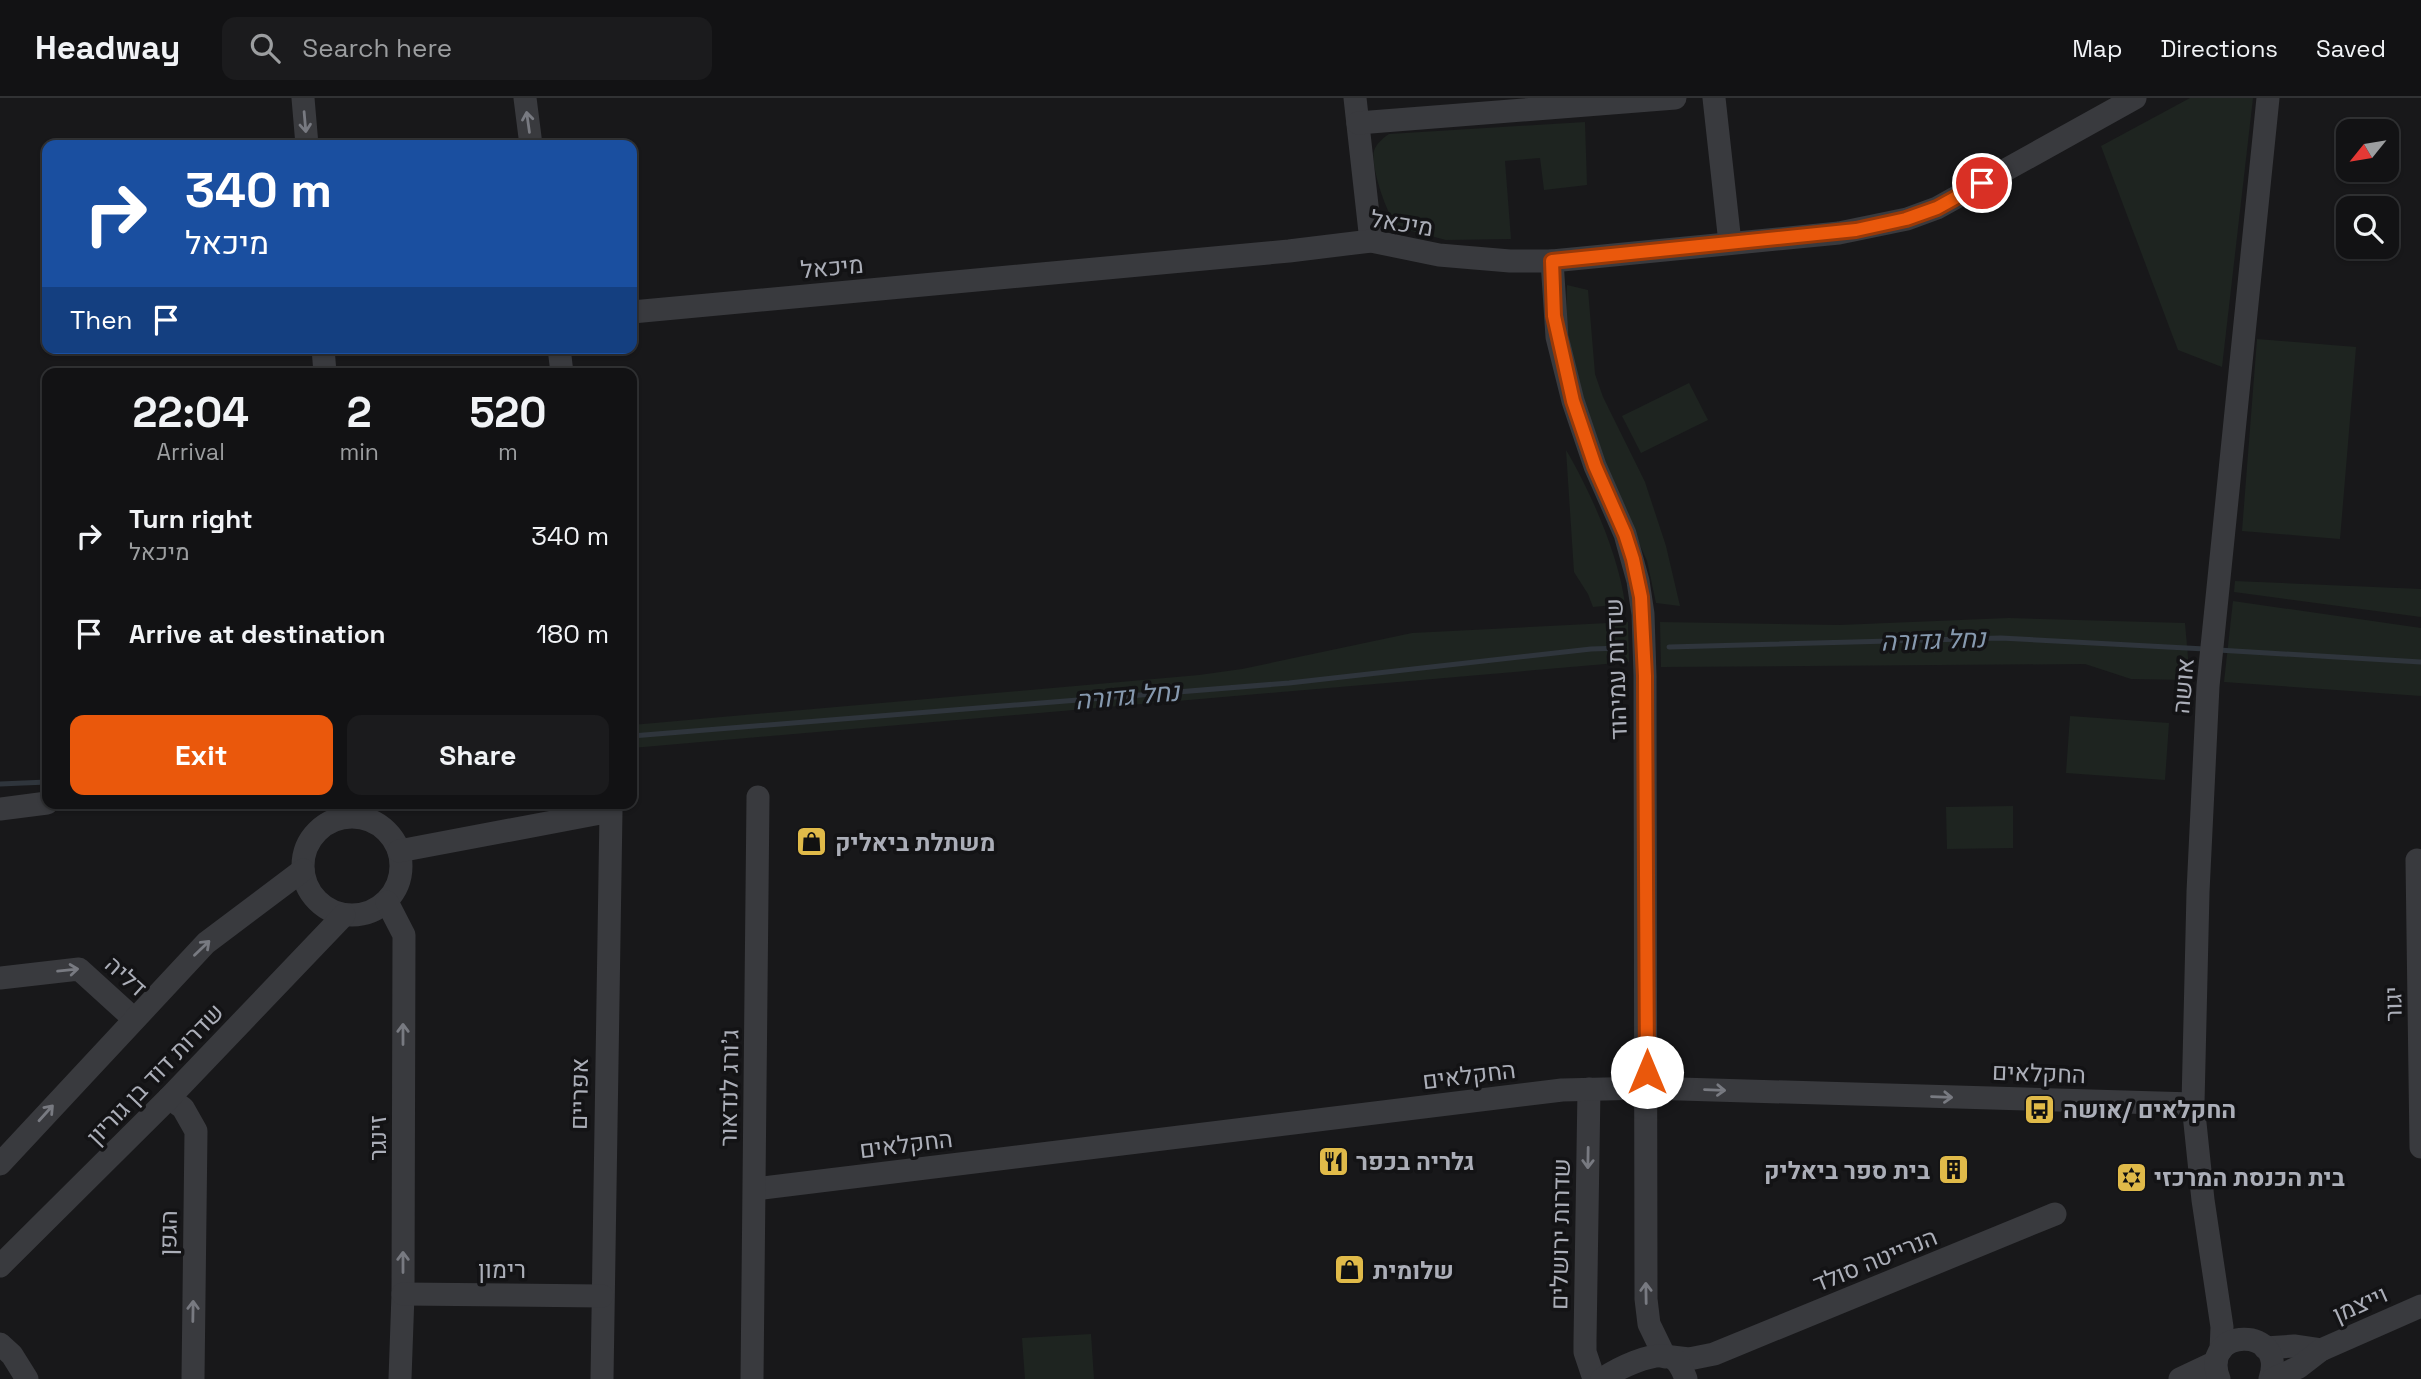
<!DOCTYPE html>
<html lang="en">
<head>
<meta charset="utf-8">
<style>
	body { margin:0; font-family:"Space Grotesk",Heebo,sans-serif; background:#1b1b1d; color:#f1f3f6; height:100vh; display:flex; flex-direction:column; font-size:26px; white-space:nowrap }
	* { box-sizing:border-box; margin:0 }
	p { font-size:23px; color:#9c9ea0 }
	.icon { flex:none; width:38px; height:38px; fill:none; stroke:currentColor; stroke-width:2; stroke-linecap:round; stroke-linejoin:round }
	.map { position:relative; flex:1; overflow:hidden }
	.side { position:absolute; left:42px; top:270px; width:595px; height:441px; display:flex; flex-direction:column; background:#121214; border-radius:14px; box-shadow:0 2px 5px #0004,0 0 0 2px #313234 }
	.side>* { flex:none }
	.hud { position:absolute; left:42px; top:42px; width:595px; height:214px; border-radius:14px; box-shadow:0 2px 5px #0004,0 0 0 2px #313234; background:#1a4fa0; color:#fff; overflow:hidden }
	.needle { width:46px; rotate:240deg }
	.fabs { position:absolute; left:2336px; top:21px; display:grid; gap:14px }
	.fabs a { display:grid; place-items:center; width:63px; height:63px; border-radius:14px; background:#121214; box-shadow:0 2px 5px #0004,0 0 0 2px #313234; font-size:35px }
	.pin { position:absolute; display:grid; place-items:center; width:60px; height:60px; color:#fff; margin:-30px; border:4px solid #fff; border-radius:50%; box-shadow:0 2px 7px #0007 }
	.me { position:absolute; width:77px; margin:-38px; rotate:0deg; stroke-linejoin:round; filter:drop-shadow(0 0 5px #0008) }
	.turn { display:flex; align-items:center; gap:24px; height:147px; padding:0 28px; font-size:32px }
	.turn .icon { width:91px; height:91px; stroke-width:2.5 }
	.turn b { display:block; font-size:49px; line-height:60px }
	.then { display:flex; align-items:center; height:66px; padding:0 28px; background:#0003; gap:14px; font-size:26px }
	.eta { display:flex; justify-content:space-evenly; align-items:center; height:119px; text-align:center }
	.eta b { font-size:42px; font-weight:800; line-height:49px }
	.primary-button { display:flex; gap:14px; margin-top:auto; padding:14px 28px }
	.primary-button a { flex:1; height:80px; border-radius:14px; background:#ea580c; color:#fff; font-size:28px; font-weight:800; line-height:80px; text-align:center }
	.primary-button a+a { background:#1b1b1d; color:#f1f3f6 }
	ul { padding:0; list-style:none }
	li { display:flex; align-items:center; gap:21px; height:98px; padding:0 28px }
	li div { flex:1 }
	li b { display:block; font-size:26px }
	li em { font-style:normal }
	header { display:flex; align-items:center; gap:42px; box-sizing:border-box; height:98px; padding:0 35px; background:#121214; border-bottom:2px solid #313234 }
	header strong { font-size:33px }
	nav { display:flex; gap:38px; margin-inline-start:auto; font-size:24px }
	.search { width:490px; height:63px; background:#1b1b1d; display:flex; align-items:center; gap:18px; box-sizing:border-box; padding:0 24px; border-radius:14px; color:#9c9ea0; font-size:26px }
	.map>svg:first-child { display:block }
	.green { fill:#1e2420 }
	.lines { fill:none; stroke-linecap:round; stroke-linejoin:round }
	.stream { stroke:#2f353c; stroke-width:5 }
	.minor { stroke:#393a3e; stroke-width:23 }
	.oneway { stroke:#787a81 }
	.route-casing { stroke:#983908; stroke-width:18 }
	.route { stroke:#ea580c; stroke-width:12 }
	.labels { text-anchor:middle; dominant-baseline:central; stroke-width:7; stroke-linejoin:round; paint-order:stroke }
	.street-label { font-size:24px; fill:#abaeb8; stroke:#131315 }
	.poi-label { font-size:24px; font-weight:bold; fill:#abaeb8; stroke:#131315; text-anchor:start }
	.water-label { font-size:26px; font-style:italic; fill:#8699af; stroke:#131315 }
</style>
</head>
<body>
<header>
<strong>Headway</strong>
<div class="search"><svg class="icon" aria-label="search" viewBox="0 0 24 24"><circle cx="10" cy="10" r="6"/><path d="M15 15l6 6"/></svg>Search here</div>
<nav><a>Map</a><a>Directions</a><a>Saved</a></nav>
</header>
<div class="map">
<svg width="2421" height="1281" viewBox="0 0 2421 1281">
	<rect width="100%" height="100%" fill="#18181a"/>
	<g class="green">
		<path d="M2190 0H2253L2222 269 2178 252 2101 48Z"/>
		<path d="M1585 24 1587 87 1544 92 1540 60 1505 63 1511 141 1446 142 1400 130C1388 123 1370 67 1374 53 1376 46 1383 40 1389 36Z"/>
		<path d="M1567 187 1588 192 1595 276 1603 299 1645 384 1666 448 1680 508 1656 505 1647 463 1593 341 1573 270 1566 218Z"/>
		<path d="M2257 241 2356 249 2340 441 2242 433Z"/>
		<path d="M1689 285 1708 322 1641 355 1622 318Z"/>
		<path d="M1566 352C1591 394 1619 458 1625 506L1593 509 1588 496 1574 474Z"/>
		<path d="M2235 483 2421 491V519L2234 494Z"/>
		<path d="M2233 503 2421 530V598L2224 584Z"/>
		<path d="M2009 520 2185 525 2190 582 2131 581 2085 566 1661 569 1660 524 1839 527Z"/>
		<path d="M1628 524 1629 564 632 650V627L1199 577 1242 571 1412 535Z"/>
		<path d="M2070 618 2169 625 2165 682 2066 675Z"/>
		<path d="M2013 708V750L1947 751 1946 709Z"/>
		<path d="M1091 1236 1094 1281H1025L1022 1240Z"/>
	</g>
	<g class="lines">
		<g class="stream">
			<path d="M1669 549 2001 540 2205 551"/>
			<path d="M2218 552 2421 564"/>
			<path d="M632 638 1289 585 1591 551 1622 550"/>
			<path d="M0 686 47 684"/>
		</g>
		<g class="minor">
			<path d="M303 0 307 47"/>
			<path d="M525 0 531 47"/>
			<path d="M1355 0 1371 143"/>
			<path d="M1714 0 1730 145"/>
			<path d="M1358 25 1675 0"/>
			<path d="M1552 163 1557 239 1573 303 1595 368 1625 436 1638 483 1643 516 1645 578 1646 1201 1649 1226 1665 1259"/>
			<path d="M632 214 1289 153 1371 143 1439 157 1510 163H1552L1839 135 1907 121 1937 110 2135 0"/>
			<path d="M323 250 325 275"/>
			<path d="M559 250 562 275"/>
			<path d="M0 711 47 705"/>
			<circle cx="352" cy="768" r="49"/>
			<path d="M399 753 611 713 602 1281"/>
			<path d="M2417 762 2421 1049"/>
			<path d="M387 804 404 837 403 1196 400 1281"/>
			<path d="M0 880 79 871 134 921"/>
			<path d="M1589 991 1585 1243V1254L1594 1281"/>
			<path d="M169 1000 183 1010 196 1033 193 1281"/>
			<path d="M0 1066 206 845 303 772"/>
			<path d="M755 1091 1562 992 1647 990 2193 1006"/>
			<path d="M0 1168 169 1000 344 817"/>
			<path d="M403 1196 602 1198"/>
			<path d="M0 1246 12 1257 27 1281"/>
			<path d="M2265 1250 2294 1248 2321 1252"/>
			<path d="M2221 1252 2222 1229 2203 1102 2193 1006 2198 794 2208 588 2268 0"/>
			<path d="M1672 1259 1689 1261 1714 1256 2055 1116"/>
			<path d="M752 1281 758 699"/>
			<path d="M1602 1281C1617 1271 1652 1253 1670 1259 1679 1262 1683 1273 1686 1281"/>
			<path d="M2180 1281 2216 1264"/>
			<path d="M2219 1281C2199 1229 2288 1227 2270 1281"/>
			<path d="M2273 1281 2299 1269 2321 1252 2421 1208"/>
		</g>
	</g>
	<defs><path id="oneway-shaft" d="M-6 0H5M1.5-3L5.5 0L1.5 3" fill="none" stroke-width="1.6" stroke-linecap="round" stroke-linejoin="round" transform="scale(1.75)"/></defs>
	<g class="oneway">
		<use href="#oneway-shaft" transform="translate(305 24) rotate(85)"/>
		<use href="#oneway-shaft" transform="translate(528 24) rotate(-98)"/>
		<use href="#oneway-shaft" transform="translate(202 850) rotate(-44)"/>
		<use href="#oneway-shaft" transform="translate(68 872) rotate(-6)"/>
		<use href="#oneway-shaft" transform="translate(403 936) rotate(-90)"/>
		<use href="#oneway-shaft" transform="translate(1715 992) rotate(2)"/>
		<use href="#oneway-shaft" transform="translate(1942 999) rotate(2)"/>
		<use href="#oneway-shaft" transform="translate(46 1015) rotate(-48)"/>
		<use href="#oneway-shaft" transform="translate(1588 1060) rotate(91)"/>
		<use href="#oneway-shaft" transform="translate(403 1164) rotate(-90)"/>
		<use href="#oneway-shaft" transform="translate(1646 1195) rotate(-91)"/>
		<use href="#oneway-shaft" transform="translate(193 1213) rotate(-89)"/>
	</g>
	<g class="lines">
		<defs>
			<path id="route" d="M1647 974 1645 578 1641 499 1633 461 1625 436 1595 368 1573 303 1554 218 1552 163 1856 132 1906 121 1937 110 1982 85"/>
		</defs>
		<use href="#route" class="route-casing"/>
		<use href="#route" class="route"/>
	</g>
	<defs>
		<symbol id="shop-square" viewBox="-11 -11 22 22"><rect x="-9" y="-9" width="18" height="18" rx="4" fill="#e0ba49" stroke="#131315"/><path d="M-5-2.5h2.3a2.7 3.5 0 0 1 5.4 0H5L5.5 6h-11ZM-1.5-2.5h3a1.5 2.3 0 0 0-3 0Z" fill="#111"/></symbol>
		<symbol id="bus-square" viewBox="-11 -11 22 22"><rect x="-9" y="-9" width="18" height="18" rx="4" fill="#e0ba49" stroke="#131315"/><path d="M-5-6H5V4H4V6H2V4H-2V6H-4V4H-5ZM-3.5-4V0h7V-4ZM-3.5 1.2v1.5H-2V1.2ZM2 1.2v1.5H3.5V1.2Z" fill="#111"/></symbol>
		<symbol id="restaurant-square" viewBox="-11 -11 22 22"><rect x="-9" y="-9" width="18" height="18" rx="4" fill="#e0ba49" stroke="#131315"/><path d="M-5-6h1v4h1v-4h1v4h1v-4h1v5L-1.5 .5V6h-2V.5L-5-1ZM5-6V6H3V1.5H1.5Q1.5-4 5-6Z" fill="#111"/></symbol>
		<symbol id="building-square" viewBox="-11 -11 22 22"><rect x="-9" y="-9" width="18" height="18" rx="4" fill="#e0ba49" stroke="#131315"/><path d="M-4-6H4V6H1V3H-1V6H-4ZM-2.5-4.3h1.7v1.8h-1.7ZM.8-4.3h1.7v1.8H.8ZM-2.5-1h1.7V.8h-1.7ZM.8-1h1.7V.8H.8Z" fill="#111"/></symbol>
		<symbol id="synagogue-square" viewBox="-11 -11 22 22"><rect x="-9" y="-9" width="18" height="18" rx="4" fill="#e0ba49" stroke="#131315"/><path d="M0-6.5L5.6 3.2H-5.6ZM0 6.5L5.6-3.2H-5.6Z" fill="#111"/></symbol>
	</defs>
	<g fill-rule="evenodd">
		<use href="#shop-square" x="794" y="726" width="35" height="35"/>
		<use href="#bus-square" x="2022" y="994" width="35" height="35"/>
		<use href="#restaurant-square" x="1316" y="1046" width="35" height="35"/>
		<use href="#building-square" x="1936" y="1054" width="35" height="35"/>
		<use href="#synagogue-square" x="2114" y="1062" width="35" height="35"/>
		<use href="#shop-square" x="1332" y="1154" width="35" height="35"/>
	</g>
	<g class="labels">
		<g class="street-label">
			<text transform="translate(1402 125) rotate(9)">מיכאל</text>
			<text transform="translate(832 169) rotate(-5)">מיכאל</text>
			<text transform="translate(1616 571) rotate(-92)">שדרות עמיהוד</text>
			<text transform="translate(2183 588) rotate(-85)">אושה</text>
			<text transform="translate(126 878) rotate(42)">דליה</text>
			<text transform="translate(2393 906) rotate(-91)">יגור</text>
			<text transform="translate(2039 975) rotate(2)">החקלאים</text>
			<text transform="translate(155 976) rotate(-46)">שדרות דוד בן גוריון</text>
			<text transform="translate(1469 977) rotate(-7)">החקלאים</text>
			<text transform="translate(729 990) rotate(-89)">ג'ורג לנדאור</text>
			<text transform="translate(579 996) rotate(-89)">אפריים</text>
			<text transform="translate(377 1040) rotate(-90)">זינגר</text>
			<text transform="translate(906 1046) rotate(-7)">החקלאים</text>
			<text transform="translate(168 1135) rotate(-89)">הגפן</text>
			<text transform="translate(1560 1136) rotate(-89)">שדרות ירושלים</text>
			<text transform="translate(1875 1162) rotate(-22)">הנרייטה סולד</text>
			<text x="502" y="1171">רימון</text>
			<text transform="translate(2360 1206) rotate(-24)">וייצמן</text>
		</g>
		<g class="poi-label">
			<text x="835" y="744">משתלת ביאליק</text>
			<text x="2063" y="1011">החקלאים /אושה</text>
			<text x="1356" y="1063">גלריה בכפר</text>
			<text x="1930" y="1072" text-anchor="end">בית ספר ביאליק</text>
			<text x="2154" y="1079">בית הכנסת המרכזי</text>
			<text x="1373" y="1172">שלומית</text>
		</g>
		<g class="water-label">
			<text transform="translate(1933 542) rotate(-2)">נחל גדורה</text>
			<text transform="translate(1127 598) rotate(-5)">נחל גדורה</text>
		</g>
	</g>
</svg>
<div class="fabs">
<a><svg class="needle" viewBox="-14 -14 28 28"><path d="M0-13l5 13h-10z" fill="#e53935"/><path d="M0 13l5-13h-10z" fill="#9c9ea0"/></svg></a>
<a><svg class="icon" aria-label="search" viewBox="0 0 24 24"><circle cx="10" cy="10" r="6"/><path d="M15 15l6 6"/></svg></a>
</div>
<div class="pin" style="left:1982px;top:85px;background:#d93025"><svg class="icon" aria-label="arrive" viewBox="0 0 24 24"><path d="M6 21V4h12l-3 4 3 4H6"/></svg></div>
<svg class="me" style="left:1647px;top:974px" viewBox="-20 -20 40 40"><circle r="19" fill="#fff"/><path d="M0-13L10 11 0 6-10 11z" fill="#ea580c"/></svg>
<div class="hud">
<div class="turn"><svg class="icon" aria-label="right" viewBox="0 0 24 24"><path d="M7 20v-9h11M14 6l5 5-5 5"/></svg><div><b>340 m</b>מיכאל</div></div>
<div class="then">Then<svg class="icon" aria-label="arrive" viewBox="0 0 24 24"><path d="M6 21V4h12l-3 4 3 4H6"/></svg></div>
</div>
<section class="side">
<div class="eta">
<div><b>22:04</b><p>Arrival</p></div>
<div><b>2</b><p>min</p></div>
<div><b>520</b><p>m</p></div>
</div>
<ul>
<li><svg class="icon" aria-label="right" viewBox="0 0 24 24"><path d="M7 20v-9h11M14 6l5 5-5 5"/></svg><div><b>Turn right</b><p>מיכאל</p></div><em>340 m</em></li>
<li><svg class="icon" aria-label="arrive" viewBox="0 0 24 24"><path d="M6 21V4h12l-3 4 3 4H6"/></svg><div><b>Arrive at destination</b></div><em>180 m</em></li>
</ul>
<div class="primary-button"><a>Exit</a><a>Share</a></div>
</section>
</div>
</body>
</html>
